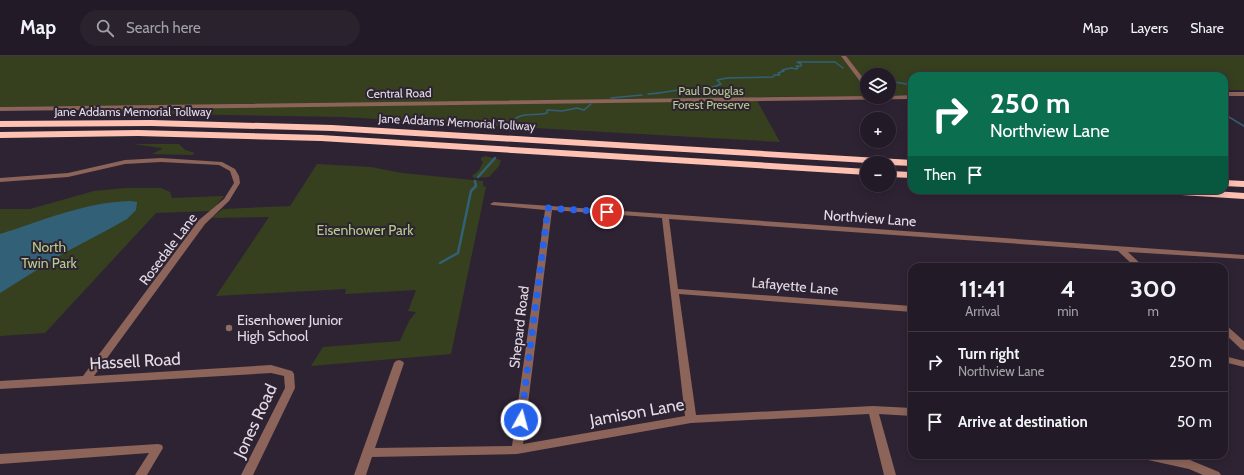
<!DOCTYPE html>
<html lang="en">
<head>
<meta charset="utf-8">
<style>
	body { margin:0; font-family:Cabin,sans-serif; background:#2a232e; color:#f1f3f6; height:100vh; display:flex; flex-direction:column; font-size:15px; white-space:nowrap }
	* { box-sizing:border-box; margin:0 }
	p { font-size:13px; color:#a2a1a7 }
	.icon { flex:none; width:22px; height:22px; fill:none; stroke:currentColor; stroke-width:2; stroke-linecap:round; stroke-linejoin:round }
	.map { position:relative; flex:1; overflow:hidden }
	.side { position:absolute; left:908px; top:207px; width:320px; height:196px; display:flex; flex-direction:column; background:#221a26; border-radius:12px; box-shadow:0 2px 10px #0003,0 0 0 1px #3f3843 }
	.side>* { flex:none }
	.top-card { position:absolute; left:908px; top:16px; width:320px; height:122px; border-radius:12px; box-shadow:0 2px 10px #0003,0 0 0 1px #3f3843; background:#0b6e4f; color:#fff; overflow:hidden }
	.fabs { position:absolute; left:860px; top:12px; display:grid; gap:8px }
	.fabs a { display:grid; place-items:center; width:36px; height:36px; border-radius:50%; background:#221a26; box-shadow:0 2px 10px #0003,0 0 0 1px #3f3843; font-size:20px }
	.pin { position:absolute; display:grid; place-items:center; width:34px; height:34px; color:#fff; margin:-17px; border:2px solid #fff; border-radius:50%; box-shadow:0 1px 4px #0007 }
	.me { position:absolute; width:44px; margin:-22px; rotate:7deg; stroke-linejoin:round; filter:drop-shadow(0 0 3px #0008) }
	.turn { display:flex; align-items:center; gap:14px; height:84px; padding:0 16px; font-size:18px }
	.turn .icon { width:52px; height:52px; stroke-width:2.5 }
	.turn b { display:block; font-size:28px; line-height:34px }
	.then { display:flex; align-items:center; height:38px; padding:0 16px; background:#0003; gap:8px; font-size:15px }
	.eta { display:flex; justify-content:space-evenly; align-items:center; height:68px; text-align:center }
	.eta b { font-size:24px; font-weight:700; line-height:28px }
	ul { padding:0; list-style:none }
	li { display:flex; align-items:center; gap:12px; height:60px; padding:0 16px; border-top:1px solid #3f3843 }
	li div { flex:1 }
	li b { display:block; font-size:15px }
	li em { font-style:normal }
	header { display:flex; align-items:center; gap:24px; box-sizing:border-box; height:56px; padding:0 20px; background:#221a26; border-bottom:1px solid #3f3843 }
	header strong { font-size:19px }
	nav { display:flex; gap:22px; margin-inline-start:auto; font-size:14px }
	.search { width:280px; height:36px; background:#2a232e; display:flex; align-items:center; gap:10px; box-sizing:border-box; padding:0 14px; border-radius:22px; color:#a2a1a7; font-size:15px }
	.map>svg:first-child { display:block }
	.green { fill:#36401f }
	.water { fill:#326177 }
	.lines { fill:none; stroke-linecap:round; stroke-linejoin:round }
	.stream-far1 { stroke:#326177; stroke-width:1.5 }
	.stream { stroke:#326177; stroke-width:2.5 }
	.minor { fill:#8c6459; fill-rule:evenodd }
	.highway { fill:#ffc2b2; fill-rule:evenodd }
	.route { stroke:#2563eb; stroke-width:7; stroke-dasharray:0 12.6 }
	.education-dot { fill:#8d6e63; stroke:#2e2333; stroke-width:1.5 }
	.labels { text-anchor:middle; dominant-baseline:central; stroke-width:4; stroke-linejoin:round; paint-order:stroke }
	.far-park-label { font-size:12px; fill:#b6cc89; stroke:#2e2333 }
	.far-street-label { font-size:12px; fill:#e3dce6; stroke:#2e2333 }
	.street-label { font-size:14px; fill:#e3dce6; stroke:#2e2333 }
	.park-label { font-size:14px; fill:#b6cc89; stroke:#2e2333 }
	.poi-label { font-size:14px; fill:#e3dce6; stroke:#2e2333; text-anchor:start }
	.near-street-label { font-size:17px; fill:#e3dce6; stroke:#2e2333 }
</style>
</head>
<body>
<header>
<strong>Map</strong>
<div class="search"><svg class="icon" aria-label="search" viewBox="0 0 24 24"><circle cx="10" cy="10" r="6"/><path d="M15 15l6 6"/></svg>Search here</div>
<nav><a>Map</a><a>Layers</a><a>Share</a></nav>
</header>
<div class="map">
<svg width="1244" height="419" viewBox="0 0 1244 419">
	<rect width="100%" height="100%" fill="#2e2333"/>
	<g class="green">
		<path d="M0 0H1244V34H1224V20H912V39L889 40V19H867V40L755 41 780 86 342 61 110 57 74 50 0 51Z"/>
		<path d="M133 88H179L185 94 195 97 192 99 152 98 162 93V92Z"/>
		<path d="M485 100 501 104 499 110 489 121 474 122 472 120 479 114 483 106 481 104V102Z"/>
		<path d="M317 108 371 111 402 117 483 125V130L486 131 451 298 311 310 323 291 400 285 409 265 416 256 408 255 416 234 345 238 346 233 216 240 269 161 211 162 223 153 290 150Z"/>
		<path d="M125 132H161L170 136 172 142 224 140 211 155 156 157 45 277 0 280V153H30L94 135Z"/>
	</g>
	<path class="water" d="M130 145 137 146 136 154 127 163 111 172 64 197 0 237V178C42 165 85 146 130 145Z"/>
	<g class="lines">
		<g class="stream-far1">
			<path d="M865 19 867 20"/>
			<path d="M889 25 912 29"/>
			<path d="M648 38C662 37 676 34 690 33 703 32 708 34 721 28L717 24 727 22 773 21 774 19H780L778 17 784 15 782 14 791 12 797 13 798 11 796 10H801V8L797 6H835L843 12"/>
			<path d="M611 42 642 39"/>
			<path d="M1224 58 1244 70"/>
			<path d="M510 75C511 71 513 66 515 63 522 56 538 60 547 57V54L562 55 577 52 584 54 591 48"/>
			<path d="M494 103 495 102"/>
		</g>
		<g class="stream">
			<path d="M478 121 495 102"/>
			<path d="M440 207 458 197 471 135 476 130 475 125"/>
		</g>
		<g class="minor">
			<path d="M841 0H846L867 27V33L865 32Z"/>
			<rect x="1224" y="36" width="20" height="4"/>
			<path d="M912 39V43L0 55V51L867 40V41H889V40Z"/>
			<path d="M161 102 222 106 235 113 239 120 240 127 229 145 205 168 94 320 271 309 292 315 294 318 295 332 253 419H241L285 332 284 320 271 317 0 333V325L83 320 199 164 224 143 234 127 230 115 219 109 161 106 125 108 68 121 0 126V122L68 117 125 104Z"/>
			<path d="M494 146 1244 199V203L1128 196 1144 211H1135L1118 195 669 163 678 233 912 250V256L679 238 696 359 873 350 912 352V360L879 358 896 419H884L869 358 691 367 517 398 372 401 366 419H354L394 307 396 305 399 304 402 305 404 307 375 392 512 390 545 154 492 149 490 148ZM552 154 662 162 685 360 523 388Z"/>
			<path d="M1224 269 1227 270 1244 285V294L1241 293 1224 277Z"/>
			<path d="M1224 300 1244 305V311L1224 306Z"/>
			<path d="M158 388 162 389 163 392 147 419H135L149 397 0 408V398Z"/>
			<path d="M1143 399H1167L1190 404 1219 416 1221 419H1203L1189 413 1148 404 1144 402Z"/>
		</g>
		<g class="highway">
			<path d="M151 64 332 69 912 104V110L889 109V107H867L332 75 151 70 0 71V65Z"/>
			<path d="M138 74 321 79 867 113V119L321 85 138 80 0 82V76Z"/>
			<path d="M889 115 912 116V122L889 121Z"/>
			<path d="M1224 124 1244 125V131L1224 130Z"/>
			<path d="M1145 134H1199L1244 137V143L1150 137Z"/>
		</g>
	</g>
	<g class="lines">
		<path class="route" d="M521 364 548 152 607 156"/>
	</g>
	<circle class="education-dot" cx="229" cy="272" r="4"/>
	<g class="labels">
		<g class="far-park-label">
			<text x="711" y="34">Paul Douglas<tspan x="711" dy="14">Forest Preserve</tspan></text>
		</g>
		<g class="far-street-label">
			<text transform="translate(399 37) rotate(-1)">Central Road</text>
			<text x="133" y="55">Jane Addams Memorial Tollway</text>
			<text transform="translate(457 66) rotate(3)">Jane Addams Memorial Tollway</text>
		</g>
		<g class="street-label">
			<text transform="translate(870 162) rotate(4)">Northview Lane</text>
			<text transform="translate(168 193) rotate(-53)">Rosedale Lane</text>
			<text transform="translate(795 230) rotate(5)">Lafayette Lane</text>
			<text transform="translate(519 271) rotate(-83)">Shepard Road</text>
		</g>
		<g class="park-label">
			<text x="365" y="174">Eisenhower Park</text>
			<text x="49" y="191">North<tspan x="49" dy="16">Twin Park</tspan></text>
		</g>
		<g class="poi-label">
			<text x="237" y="264">Eisenhower Junior<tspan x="237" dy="16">High School</tspan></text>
		</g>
		<g class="near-street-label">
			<text transform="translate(135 305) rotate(-3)">Hassell Road</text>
			<text transform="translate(637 356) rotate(-10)">Jamison Lane</text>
			<text transform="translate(255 365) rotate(-65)">Jones Road</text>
		</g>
	</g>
</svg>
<div class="fabs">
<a><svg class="icon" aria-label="layers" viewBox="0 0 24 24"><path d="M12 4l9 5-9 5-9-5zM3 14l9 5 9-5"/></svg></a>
<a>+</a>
<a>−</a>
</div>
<div class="pin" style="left:607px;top:156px;background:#d93025"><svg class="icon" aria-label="arrive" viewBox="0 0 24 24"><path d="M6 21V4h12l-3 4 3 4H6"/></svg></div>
<svg class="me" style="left:521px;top:364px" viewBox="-20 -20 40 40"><circle r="17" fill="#2563eb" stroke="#fff" stroke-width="3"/><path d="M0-11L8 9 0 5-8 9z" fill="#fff"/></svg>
<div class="top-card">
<div class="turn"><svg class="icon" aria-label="right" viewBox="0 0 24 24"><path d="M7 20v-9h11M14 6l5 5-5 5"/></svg><div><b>250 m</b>Northview Lane</div></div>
<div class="then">Then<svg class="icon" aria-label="arrive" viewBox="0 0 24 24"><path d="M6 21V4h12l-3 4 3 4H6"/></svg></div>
</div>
<section class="side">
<div class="eta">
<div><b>11:41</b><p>Arrival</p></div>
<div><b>4</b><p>min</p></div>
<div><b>300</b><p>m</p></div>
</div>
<ul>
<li><svg class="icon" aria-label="right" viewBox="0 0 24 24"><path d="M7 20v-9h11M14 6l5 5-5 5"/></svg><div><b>Turn right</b><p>Northview Lane</p></div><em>250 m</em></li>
<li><svg class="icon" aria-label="arrive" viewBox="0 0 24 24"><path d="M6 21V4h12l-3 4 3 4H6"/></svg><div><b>Arrive at destination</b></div><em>50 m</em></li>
</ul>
</section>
</div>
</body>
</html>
